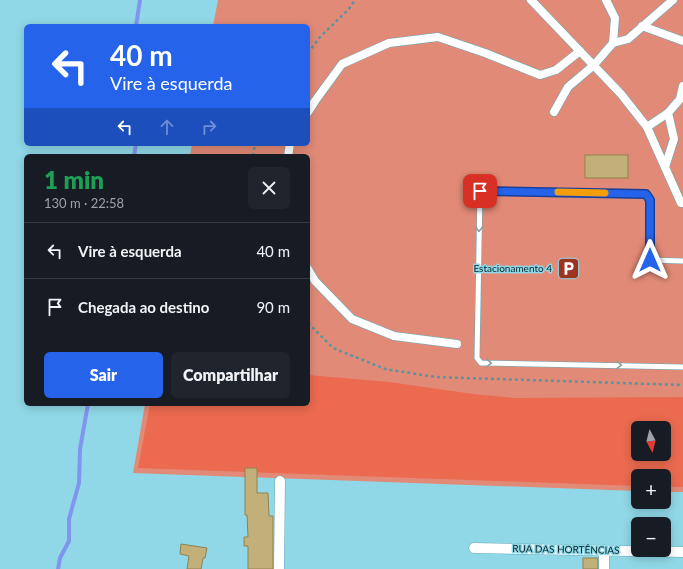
<!DOCTYPE html>
<html lang="pt">
<head>
<meta charset="utf-8">
<style>
	body { margin:0; font-family:Lato,sans-serif; background:#20242c; color:#f1f3f6; height:100vh; display:flex; flex-direction:column; font-size:15px; white-space:nowrap }
	* { box-sizing:border-box; margin:0 }
	p { font-size:13px; color:#9ea1a6 }
	.icon { flex:none; width:22px; height:22px; fill:none; stroke:currentColor; stroke-width:2; stroke-linecap:round; stroke-linejoin:round }
	.map { position:relative; flex:1; overflow:hidden }
	.panel { position:absolute; left:24px; top:154px; width:286px; height:252px; display:flex; flex-direction:column; background:#171b24; border-radius:6px; box-shadow:0 2px 10px #0003 }
	.panel>* { flex:none }
	.banner { position:absolute; left:24px; top:24px; width:286px; height:122px; border-radius:6px; box-shadow:0 2px 10px #0003; background:#2563eb; color:#fff; overflow:hidden }
	.needle { width:26px; rotate:173deg }
	.controls { position:absolute; left:631px; top:421px; display:grid; gap:8px }
	.controls a { display:grid; place-items:center; width:40px; height:40px; border-radius:6px; background:#171b24; box-shadow:0 2px 10px #0003; font-size:20px }
	.pin { position:absolute; display:grid; place-items:center; width:34px; height:34px; color:#fff; margin:-17px; border-radius:8px; box-shadow:0 2px 6px #0006 }
	.me { position:absolute; width:44px; margin:-22px; rotate:0deg; stroke-linejoin:round; filter:drop-shadow(0 0 3px #0008) }
	.turn { display:flex; align-items:center; gap:14px; height:84px; padding:0 20px; font-size:18px }
	.turn .icon { width:52px; height:52px; stroke-width:2.5 }
	.turn b { display:block; font-size:28px; line-height:34px }
	.lanes { display:flex; align-items:center; height:38px; padding:0 20px; background:#0003; justify-content:center; gap:20px; direction:ltr }
	.lanes .off { opacity:.35 }
	.round { display:grid; place-items:center; flex:none; width:42px; height:42px; border-radius:6px; background:#20242c }
	.summary { display:flex; align-items:center; justify-content:space-between; height:68px; padding:0 20px }
	h1 { font-size:24px; font-weight:800; line-height:30px; color:#1e9e55 }
	.action { display:flex; gap:8px; margin-top:auto; padding:8px 20px }
	.action a { flex:1; height:46px; border-radius:6px; background:#2563eb; color:#fff; font-size:16px; font-weight:800; line-height:46px; text-align:center }
	.action a+a { background:#20242c; color:#f1f3f6 }
	ul { padding:0; list-style:none }
	li { display:flex; align-items:center; gap:12px; height:56px; padding:0 20px; border-top:1px solid #363941 }
	li div { flex:1 }
	li b { display:block; font-size:15px }
	li em { font-style:normal }
	.map>svg:first-child { display:block }
	.green { fill:#e18a77; fill-rule:evenodd }
	.forest { fill:#eb6a50; fill-rule:evenodd }
	.lines { fill:none; stroke-linecap:round; stroke-linejoin:round }
	.stream { stroke:#8295ee; stroke-width:4 }
	.building { fill:#c1b07a; stroke:#91814c }
	.service-casing { stroke:#64abba; stroke-width:6 }
	.pedestrian-casing { stroke:#64abba; stroke-width:9 }
	.minor-casing { stroke:#64abba; stroke-width:11 }
	.path { stroke:#5c94a0; stroke-width:2.5; stroke-dasharray:3 3; stroke-linecap:butt }
	.service { stroke:#fff; stroke-width:5 }
	.pedestrian { stroke:#fff; stroke-width:8 }
	.minor { stroke:#fff; stroke-width:10 }
	.oneway { stroke:#8f9da0 }
	.route-casing { stroke:#184099; stroke-width:10 }
	.route { stroke:#2563eb; stroke-width:7 }
	.slow { stroke:#f59e0b; stroke-width:7 }
	.labels { text-anchor:middle; dominant-baseline:central; stroke-width:3; stroke-linejoin:round; paint-order:stroke }
	.poi-label { font-size:10px; fill:#07262c; stroke:#90d8e7; text-anchor:end }
	.street-label { font-size:10px; fill:#07262c; stroke:#90d8e7 }
</style>
</head>
<body>
<div class="map">
<svg width="683" height="569" viewBox="0 0 683 569">
	<rect width="100%" height="100%" fill="#90d8e7"/>
	<path class="green" d="M218 0H683V492H664V476H638V491L133 473 145 404H308V156H190L192 144H308V26H213ZM638 428H664V454H638Z"/>
	<path class="forest" d="M308 375 389 382 473 394 516 398 683 397V487H664V476H638V486L138 468 150 404H308ZM638 428H664V454H638Z"/>
	<g class="lines">
		<g class="stream">
			<path d="M136 26 140 0"/>
			<path d="M134 156 136 144"/>
			<path d="M58 569 60 558 69 541V519L79 483 80 449 88 404"/>
		</g>
	</g>
	<g class="building">
		<rect x="585" y="155" width="43" height="23"/>
		<path d="M245 468H257V493H268L269 516H273V569H248V546H244V537H248L247 515H245Z"/>
		<path d="M181 544 207 548 205 558H203L201 569H187L189 556 180 554Z"/>
		<rect x="583" y="558" width="15" height="11"/>
	</g>
	<g class="lines">
		<defs>
			<path id="service" d="M683 261 649 260 650 200 646 193 480 191 477 358 481 363 683 367"/>
			<g id="pedestrian">
				<path d="M531 0 621 94 647 127 681 203H683"/>
				<path d="M642 26 683 41"/>
				<path d="M613 43 628 39 673 0"/>
				<path d="M308 112 315 101 342 64 389 43 438 37 485 53 540 75 556 70 580 51"/>
				<path d="M554 112 568 87 594 65 613 43 615 18 606 0"/>
				<path d="M647 127 668 113 680 99 683 86"/>
				<path d="M288 156 290 144"/>
				<path d="M665 167 674 139 668 113"/>
				<path d="M308 269 315 281 352 319 394 336 457 344"/>
			</g>
			<g id="minor">
				<path d="M474 548 683 552"/>
				<path d="M279 569 280 481"/>
				<path d="M604 569V550"/>
			</g>
		</defs>
		<use href="#service" class="service-casing"/>
		<use href="#pedestrian" class="pedestrian-casing"/>
		<use href="#minor" class="minor-casing"/>
		<g class="path">
			<path d="M308 53 320 37 349 9 355 0"/>
			<path d="M253 156 255 144"/>
			<path d="M308 323 333 348 385 369 435 377 683 385"/>
		</g>
		<use href="#service" class="service"/>
		<use href="#pedestrian" class="pedestrian"/>
		<use href="#minor" class="minor"/>
	</g>
	<defs><path id="oneway-chevron" d="M-2-3.5L2.5 0L-2 3.5" fill="none" stroke-width="1.6" stroke-linecap="round" stroke-linejoin="round"/></defs>
	<g class="oneway">
		<use href="#oneway-chevron" transform="translate(479 229) rotate(91)"/>
		<use href="#oneway-chevron" transform="translate(489 363) rotate(1)"/>
		<use href="#oneway-chevron" transform="translate(619 365) rotate(1)"/>
	</g>
	<g class="lines">
		<defs>
			<path id="route" d="M480 191 646 194 650 200V260"/>
		</defs>
		<use href="#route" class="route-casing"/>
		<use href="#route" class="route"/>
		<path class="slow" d="M558 192 605 193"/>
	</g>
	<defs>
		<symbol id="parking-square" viewBox="-11 -11 22 22"><rect x="-9" y="-9" width="18" height="18" rx="4" fill="#9d341f" stroke="#90d8e7"/><path d="M-3.5-5.5H1a3.5 3.5 0 0 1 0 7H-1V5.5H-3.5ZM-1-3.4V-.6H.8a1.4 1.4 0 0 0 0-2.8Z" fill="#fff"/></symbol>
	</defs>
	<g fill-rule="evenodd">
		<use href="#parking-square" x="556" y="256" width="25" height="25"/>
	</g>
	<g class="labels">
		<g class="poi-label">
			<text x="552" y="268">Estacionamento 4</text>
		</g>
		<g class="street-label">
			<text transform="translate(566 549) rotate(1)">RUA DAS HORTÊNCIAS</text>
		</g>
	</g>
</svg>
<div class="controls">
<a><svg class="needle" viewBox="-14 -14 28 28"><path d="M0-13l5 13h-10z" fill="#e53935"/><path d="M0 13l5-13h-10z" fill="#9ea1a6"/></svg></a>
<a>+</a>
<a>−</a>
</div>
<div class="pin" style="left:480px;top:191px;background:#d93025"><svg class="icon" aria-label="arrive" viewBox="0 0 24 24"><path d="M6 21V4h12l-3 4 3 4H6"/></svg></div>
<svg class="me" style="left:650px;top:260px" viewBox="-20 -20 40 40"><path d="M0-17L14 15 0 8-14 15z" fill="#2563eb" stroke="#fff" stroke-width="4"/></svg>
<div class="banner">
<div class="turn"><svg class="icon" aria-label="left" viewBox="0 0 24 24"><path d="M17 20v-9H6M10 6l-5 5 5 5"/></svg><div><b>40 m</b>Vire à esquerda</div></div>
<div class="lanes"><svg class="icon" aria-label="left" viewBox="0 0 24 24"><path d="M17 20v-9H6M10 6l-5 5 5 5"/></svg><svg class="icon off" aria-label="ahead" viewBox="0 0 24 24"><path d="M12 20V5M6 11l6-6 6 6"/></svg><svg class="icon off" aria-label="right" viewBox="0 0 24 24"><path d="M7 20v-9h11M14 6l5 5-5 5"/></svg></div>
</div>
<section class="panel">
<div class="summary"><div><h1>1 min</h1><p>130 m · 22:58</p></div><a class="round"><svg class="icon" aria-label="close" viewBox="0 0 24 24"><path d="M6 6l12 12M18 6L6 18"/></svg></a></div>
<ul>
<li><svg class="icon" aria-label="left" viewBox="0 0 24 24"><path d="M17 20v-9H6M10 6l-5 5 5 5"/></svg><div><b>Vire à esquerda</b></div><em>40 m</em></li>
<li><svg class="icon" aria-label="arrive" viewBox="0 0 24 24"><path d="M6 21V4h12l-3 4 3 4H6"/></svg><div><b>Chegada ao destino</b></div><em>90 m</em></li>
</ul>
<div class="action"><a>Sair</a><a>Compartilhar</a></div>
</section>
</div>
</body>
</html>
